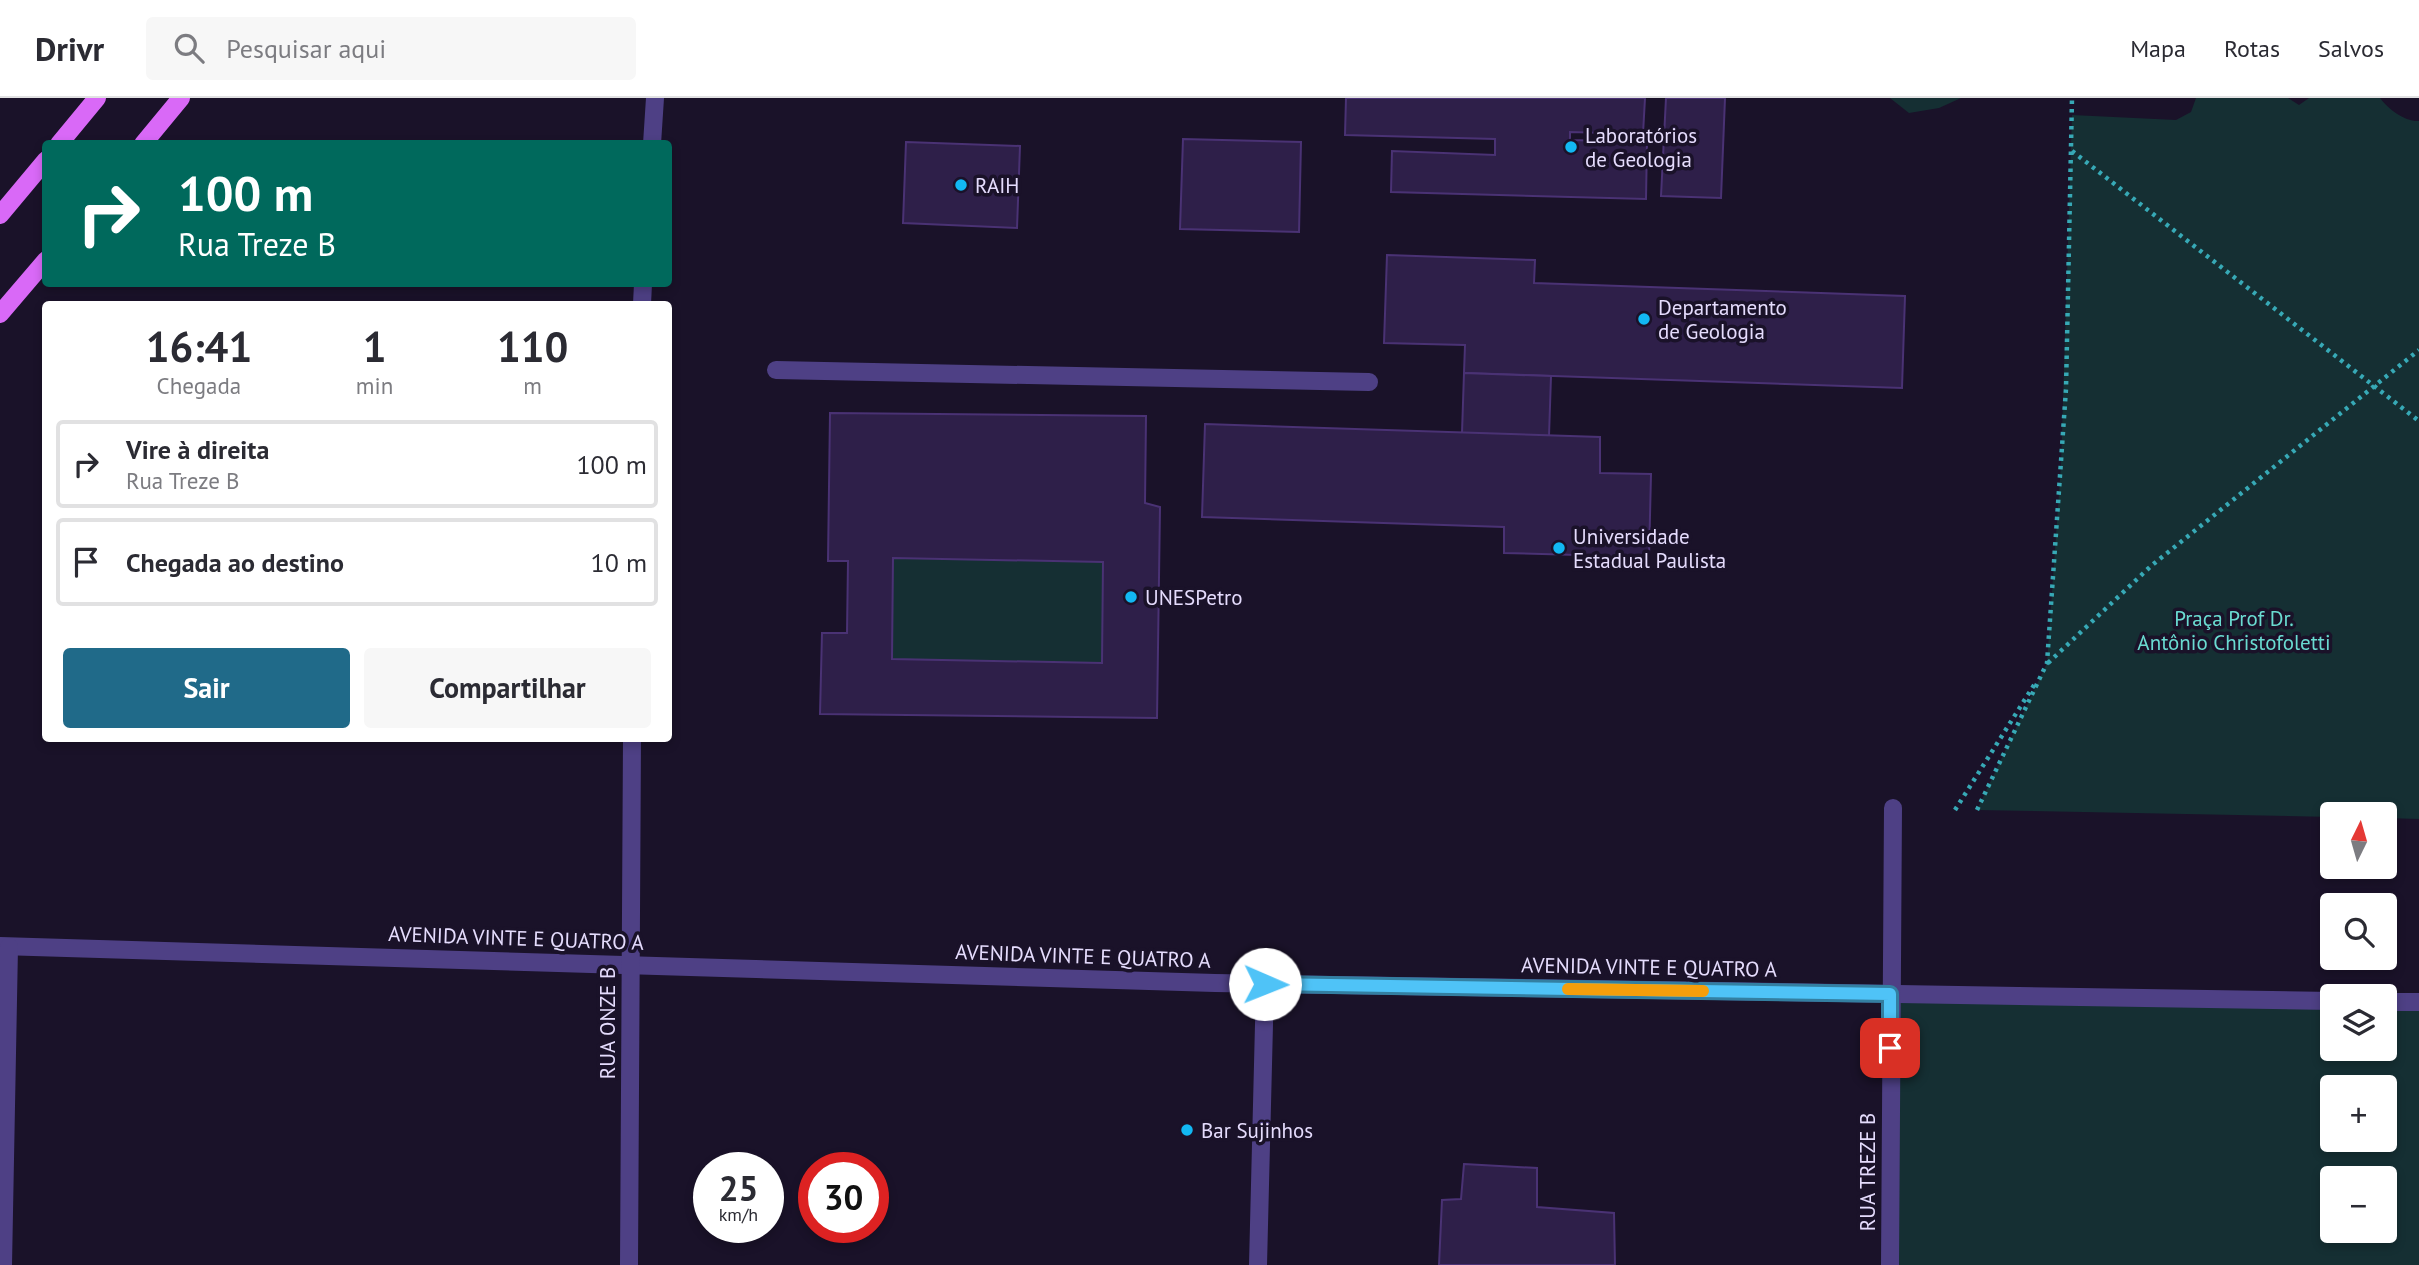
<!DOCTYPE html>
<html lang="pt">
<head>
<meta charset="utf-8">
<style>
	body { margin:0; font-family:"PT Sans",sans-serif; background:#f7f7f7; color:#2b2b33; height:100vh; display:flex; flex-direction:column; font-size:26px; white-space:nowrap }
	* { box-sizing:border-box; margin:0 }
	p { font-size:23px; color:#7c7c81 }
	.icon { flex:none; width:38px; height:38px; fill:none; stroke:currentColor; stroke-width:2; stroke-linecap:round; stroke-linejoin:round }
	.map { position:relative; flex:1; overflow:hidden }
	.details { position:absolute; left:42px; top:203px; width:630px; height:441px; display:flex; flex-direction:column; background:#fff; border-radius:7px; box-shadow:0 4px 10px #0003 }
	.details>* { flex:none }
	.hud { position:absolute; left:42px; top:42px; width:630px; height:147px; border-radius:7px; box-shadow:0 4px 10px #0003; background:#00695c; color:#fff; overflow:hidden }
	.needle { width:46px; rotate:5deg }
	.fabs { position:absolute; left:2320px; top:704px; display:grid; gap:14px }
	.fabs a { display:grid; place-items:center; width:77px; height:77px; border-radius:7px; background:#fff; box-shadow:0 4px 10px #0003; font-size:35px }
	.speed { position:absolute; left:693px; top:1054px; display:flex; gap:14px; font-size:35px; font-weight:700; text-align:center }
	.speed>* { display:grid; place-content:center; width:91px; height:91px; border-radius:50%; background:#fff; box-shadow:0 4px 10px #0003; line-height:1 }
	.speed small { font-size:18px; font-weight:400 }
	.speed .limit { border:10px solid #d22; background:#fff; color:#111 }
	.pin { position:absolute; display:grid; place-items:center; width:60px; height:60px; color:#fff; margin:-30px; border-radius:14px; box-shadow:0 4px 10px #0006 }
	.me { position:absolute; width:77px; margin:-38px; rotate:91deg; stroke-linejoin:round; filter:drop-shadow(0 0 5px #0008) }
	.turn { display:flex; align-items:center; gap:24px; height:147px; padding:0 21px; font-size:32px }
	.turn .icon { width:91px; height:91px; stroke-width:2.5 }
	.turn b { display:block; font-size:49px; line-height:60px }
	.eta { display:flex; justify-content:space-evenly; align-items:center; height:119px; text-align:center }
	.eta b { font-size:42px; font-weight:600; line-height:49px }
	.cta { display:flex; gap:14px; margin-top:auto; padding:14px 21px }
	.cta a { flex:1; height:80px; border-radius:7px; background:#206a89; color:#fff; font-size:28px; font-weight:600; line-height:80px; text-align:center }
	.cta a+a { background:#f7f7f7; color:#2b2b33 }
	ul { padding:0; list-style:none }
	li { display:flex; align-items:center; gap:21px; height:88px; margin:0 14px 10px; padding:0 7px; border:4px solid #e1e1e2; border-radius:7px }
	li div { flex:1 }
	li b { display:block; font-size:26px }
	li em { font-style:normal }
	header { display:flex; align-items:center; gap:42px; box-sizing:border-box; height:98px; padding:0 35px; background:#fff; border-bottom:2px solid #e1e1e2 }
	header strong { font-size:33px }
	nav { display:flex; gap:38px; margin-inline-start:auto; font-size:24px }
	.search { width:490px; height:63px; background:#f7f7f7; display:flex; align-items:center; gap:18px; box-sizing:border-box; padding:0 24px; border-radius:7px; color:#7c7c81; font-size:26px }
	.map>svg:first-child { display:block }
	.green { fill:#152f33; fill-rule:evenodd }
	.building { fill:#2e1f49; stroke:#4a3274; stroke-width:2; fill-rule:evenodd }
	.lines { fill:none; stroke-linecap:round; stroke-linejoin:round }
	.path { stroke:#37a9b6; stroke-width:4.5; stroke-dasharray:3.5 5; stroke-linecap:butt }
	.minor { stroke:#4e4085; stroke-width:18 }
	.major { stroke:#d969f7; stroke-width:18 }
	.route-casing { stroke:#337fa1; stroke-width:18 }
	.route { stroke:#4fc3f7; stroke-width:12 }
	.slow { stroke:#f59e0b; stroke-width:12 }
	.poi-dot { fill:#12b8f3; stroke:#1a1229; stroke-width:2.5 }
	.labels { text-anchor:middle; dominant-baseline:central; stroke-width:7; stroke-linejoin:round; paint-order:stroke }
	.poi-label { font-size:21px; fill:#e5dcfd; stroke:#1a1229; text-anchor:start }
	.park-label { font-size:21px; fill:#6adbd1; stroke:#1a1229 }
	.street-label { font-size:21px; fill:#e5dcfd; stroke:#1a1229 }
</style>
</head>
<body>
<header>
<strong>Drivr</strong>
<div class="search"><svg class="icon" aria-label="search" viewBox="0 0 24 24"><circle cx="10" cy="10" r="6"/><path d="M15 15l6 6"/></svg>Pesquisar aqui</div>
<nav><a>Mapa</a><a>Rotas</a><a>Salvos</a></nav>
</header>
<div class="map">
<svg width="2419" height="1167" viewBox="0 0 2419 1167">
	<rect width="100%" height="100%" fill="#1a1229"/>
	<g class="green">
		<path d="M1890 0H1961L1939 10 1909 15Z"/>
		<path d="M2196 0H2288L2299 7 2309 0H2380C2388 11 2405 24 2419 23V721L2385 720V716H2333V719L1977 712 2047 565 2061 367 2072 17 2176 22 2191 14Z"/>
		<path d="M893 460 1103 464 1102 565 892 561Z"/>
		<path d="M1890 896 2333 903V950H2385V904H2419V1167H1890ZM2333 989H2385V1041H2333ZM2333 1080H2385V1132H2333Z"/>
	</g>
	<g class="building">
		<path d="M1346 0H1645L1643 36 1570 34V42L1647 44 1646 101 1391 94 1392 53 1495 57V41L1345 37Z"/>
		<path d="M1666 0H1725L1721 100 1661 98Z"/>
		<path d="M1183 41 1301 44 1299 134 1180 131Z"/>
		<path d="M906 44 1020 48 1017 130 903 125Z"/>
		<path d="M1387 157 1535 162 1534 185 1905 198 1902 290 1464 275 1465 247 1384 245Z"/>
		<path d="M1464 275 1551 278 1549 338 1462 335Z"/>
		<path d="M830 315 1146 318 1145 405 1160 409 1157 620 820 616 822 535H847L848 463H828ZM893 460 1103 464 1102 565 892 561Z"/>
		<path d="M1205 326 1600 339V375L1651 376 1649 459 1504 455V429L1202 419Z"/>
		<path d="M1464 1066 1537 1070V1109L1614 1115 1615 1167H1439L1442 1102 1461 1101Z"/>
	</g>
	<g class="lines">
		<g class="path">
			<path d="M2072 53 2419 323"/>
			<path d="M2048 565 2151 468 2419 252"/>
			<path d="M1955 712 2036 584"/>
			<path d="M1977 712 2047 565 2066 291 2072 0"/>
		</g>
		<g class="minor">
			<path d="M652 46 655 0"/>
			<path d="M642 206 643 186"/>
			<path d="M776 272 1369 284"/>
			<path d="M0 848 1215 885 2333 903"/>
			<path d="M2385 904H2419"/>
			<path d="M3 1167 9 849"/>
			<path d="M629 1167 632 640"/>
			<path d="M1258 1167 1265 886"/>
			<path d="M1890 1167 1893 710"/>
		</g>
		<g class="major">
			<path d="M59 46 97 0"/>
			<path d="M143 46 181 0"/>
			<path d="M0 117 46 62"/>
			<path d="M0 216 46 162"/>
		</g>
	</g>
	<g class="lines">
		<defs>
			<path id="route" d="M1265 886 1890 896V950"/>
		</defs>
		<use href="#route" class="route-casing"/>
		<use href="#route" class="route"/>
		<path class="slow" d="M1568 891 1703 893"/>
	</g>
	<g class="poi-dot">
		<circle cx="1571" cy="49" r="7"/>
		<circle cx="961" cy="87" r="7"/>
		<circle cx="1644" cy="221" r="7"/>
		<circle cx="1559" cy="450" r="7"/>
		<circle cx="1131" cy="499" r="7"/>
		<circle cx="1187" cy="1032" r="7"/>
	</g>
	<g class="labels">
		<g class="poi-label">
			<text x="1585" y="37">Laboratórios<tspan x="1585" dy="24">de Geologia</tspan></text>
			<text x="975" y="87">RAIH</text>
			<text x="1658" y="209">Departamento<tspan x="1658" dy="24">de Geologia</tspan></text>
			<text x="1573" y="438">Universidade<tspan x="1573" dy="24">Estadual Paulista</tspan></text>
			<text x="1145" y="499">UNESPetro</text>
			<text x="1201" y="1032">Bar Sujinhos</text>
		</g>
		<g class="park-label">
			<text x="2234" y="520">Praça Prof Dr.<tspan x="2234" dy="24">Antônio Christofoletti</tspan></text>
		</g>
		<g class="street-label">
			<text transform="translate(516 840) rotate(2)">AVENIDA VINTE E QUATRO A</text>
			<text transform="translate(1083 858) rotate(2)">AVENIDA VINTE E QUATRO A</text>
			<text transform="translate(1649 869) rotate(1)">AVENIDA VINTE E QUATRO A</text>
			<text transform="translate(607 925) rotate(-90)">RUA ONZE B</text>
			<text transform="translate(1867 1074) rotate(-90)">RUA TREZE B</text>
		</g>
	</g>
</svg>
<div class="fabs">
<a><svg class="needle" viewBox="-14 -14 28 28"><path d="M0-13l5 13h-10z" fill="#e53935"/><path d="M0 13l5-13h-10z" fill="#7c7c81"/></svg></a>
<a><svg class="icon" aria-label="search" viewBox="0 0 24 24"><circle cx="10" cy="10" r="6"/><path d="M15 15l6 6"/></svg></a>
<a><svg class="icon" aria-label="layers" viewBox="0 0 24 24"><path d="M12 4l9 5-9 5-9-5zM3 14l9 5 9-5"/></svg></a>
<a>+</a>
<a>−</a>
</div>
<div class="speed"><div>25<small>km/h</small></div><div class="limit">30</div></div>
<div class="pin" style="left:1890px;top:950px;background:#d93025"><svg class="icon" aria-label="arrive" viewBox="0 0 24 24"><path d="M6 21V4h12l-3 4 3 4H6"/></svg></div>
<svg class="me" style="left:1265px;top:886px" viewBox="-20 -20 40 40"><circle r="19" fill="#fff"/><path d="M0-13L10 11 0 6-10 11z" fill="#4fc3f7"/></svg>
<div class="hud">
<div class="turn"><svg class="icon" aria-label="right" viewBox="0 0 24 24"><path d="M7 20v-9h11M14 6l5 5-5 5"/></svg><div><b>100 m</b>Rua Treze B</div></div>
</div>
<section class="details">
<div class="eta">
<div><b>16:41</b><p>Chegada</p></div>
<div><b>1</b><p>min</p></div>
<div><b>110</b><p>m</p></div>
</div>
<ul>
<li><svg class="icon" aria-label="right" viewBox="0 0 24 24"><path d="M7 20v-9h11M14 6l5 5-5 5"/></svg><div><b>Vire à direita</b><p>Rua Treze B</p></div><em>100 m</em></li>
<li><svg class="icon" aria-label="arrive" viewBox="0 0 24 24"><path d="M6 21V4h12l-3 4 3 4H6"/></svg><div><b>Chegada ao destino</b></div><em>10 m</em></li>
</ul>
<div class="cta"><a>Sair</a><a>Compartilhar</a></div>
</section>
</div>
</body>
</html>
